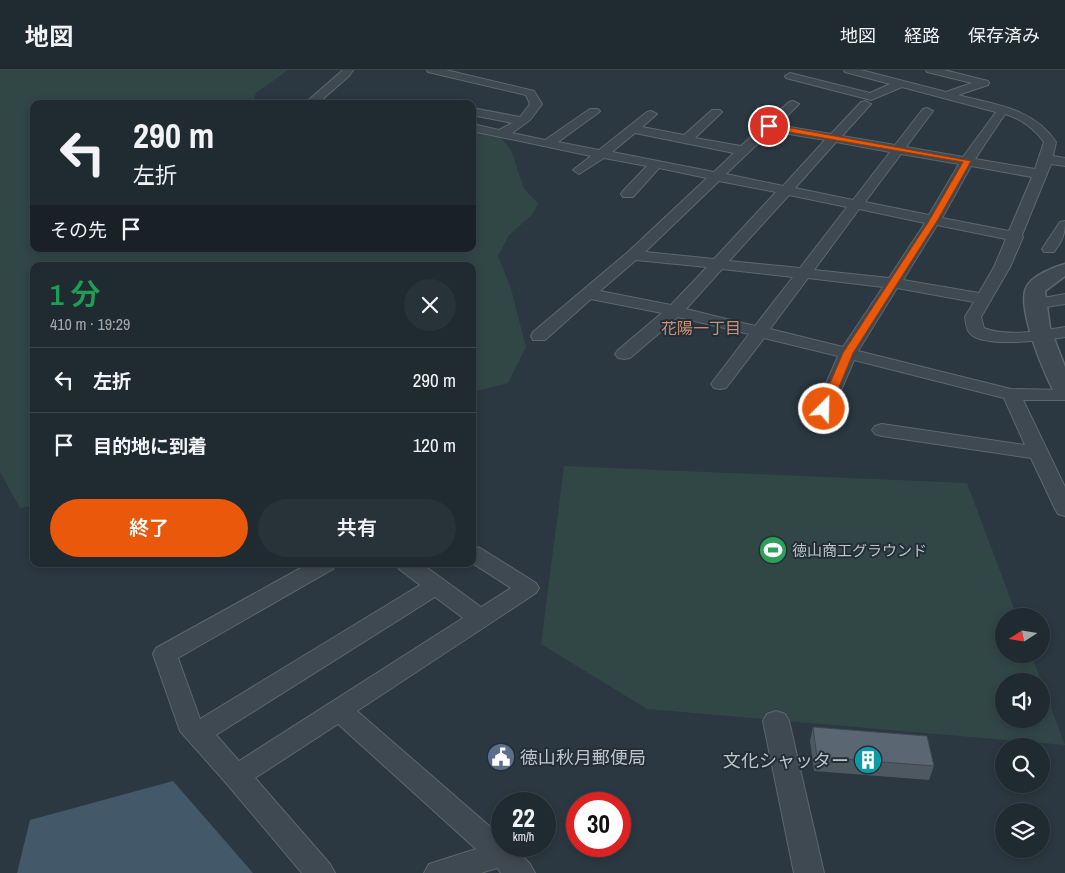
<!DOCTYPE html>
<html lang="ja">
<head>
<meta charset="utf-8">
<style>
	body { margin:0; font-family:"Archivo Narrow","Noto Sans JP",sans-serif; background:#283239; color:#f1f3f6; height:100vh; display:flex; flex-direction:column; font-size:19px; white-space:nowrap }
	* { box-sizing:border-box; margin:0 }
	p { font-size:16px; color:#a2a7ab }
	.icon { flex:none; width:28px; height:28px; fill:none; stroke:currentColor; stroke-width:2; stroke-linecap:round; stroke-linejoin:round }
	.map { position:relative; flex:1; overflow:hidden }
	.details { position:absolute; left:30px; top:192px; width:446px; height:305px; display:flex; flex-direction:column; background:#202a31; border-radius:10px; box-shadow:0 2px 8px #0003,0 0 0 1px #3d464d }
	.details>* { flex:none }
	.top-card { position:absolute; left:30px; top:30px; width:446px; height:152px; border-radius:10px; box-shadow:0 2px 8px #0003,0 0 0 1px #3d464d; background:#202a31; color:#f1f3f6; overflow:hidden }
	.needle { width:32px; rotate:258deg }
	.fabs { position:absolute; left:995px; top:538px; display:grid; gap:10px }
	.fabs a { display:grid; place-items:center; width:55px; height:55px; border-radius:50%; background:#202a31; box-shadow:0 2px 8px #0003,0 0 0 1px #3d464d; font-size:25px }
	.speed { position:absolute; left:491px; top:722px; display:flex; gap:10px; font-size:25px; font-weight:700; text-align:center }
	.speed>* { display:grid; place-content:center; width:65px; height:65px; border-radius:50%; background:#202a31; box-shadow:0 2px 8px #0003,0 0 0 1px #3d464d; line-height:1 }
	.speed small { font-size:12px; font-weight:400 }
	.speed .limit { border:8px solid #d22; background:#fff; color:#111 }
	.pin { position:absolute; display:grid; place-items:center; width:42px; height:42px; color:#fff; margin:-21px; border:2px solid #fff; border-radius:50%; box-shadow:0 1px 5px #0007 }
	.me { position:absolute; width:55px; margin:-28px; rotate:23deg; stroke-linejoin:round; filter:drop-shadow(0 0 4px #0008) }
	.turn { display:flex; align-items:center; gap:18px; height:105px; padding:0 20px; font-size:22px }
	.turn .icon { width:65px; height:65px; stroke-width:2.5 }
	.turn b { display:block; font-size:35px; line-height:42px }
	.then { display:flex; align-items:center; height:48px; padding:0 20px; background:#0003; gap:10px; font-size:19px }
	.round { display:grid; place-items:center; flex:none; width:52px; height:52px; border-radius:26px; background:#283239 }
	.summary { display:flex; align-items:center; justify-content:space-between; height:85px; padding:0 20px }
	h1 { font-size:30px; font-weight:600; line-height:38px; color:#1e9e55 }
	.cta { display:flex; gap:10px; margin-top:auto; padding:10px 20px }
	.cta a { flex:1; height:58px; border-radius:30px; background:#ea580c; color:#fff; font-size:20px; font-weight:600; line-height:58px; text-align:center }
	.cta a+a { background:#283239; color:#f1f3f6 }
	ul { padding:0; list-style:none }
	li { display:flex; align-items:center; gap:15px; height:65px; padding:0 20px; border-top:1px solid #3d464d }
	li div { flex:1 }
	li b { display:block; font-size:19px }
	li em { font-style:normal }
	header { display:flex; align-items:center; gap:30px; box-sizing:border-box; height:70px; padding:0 25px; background:#202a31; border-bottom:1px solid #3d464d }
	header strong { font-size:24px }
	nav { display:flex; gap:28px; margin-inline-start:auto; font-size:18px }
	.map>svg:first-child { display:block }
	.green { fill:#314745; fill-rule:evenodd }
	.water { fill:#435868 }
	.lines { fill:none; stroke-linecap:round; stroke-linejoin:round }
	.minor-casing { stroke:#5d676f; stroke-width:2 }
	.tertiary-casing { stroke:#5d676f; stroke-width:3 }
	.minor { fill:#3f4951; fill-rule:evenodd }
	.tertiary { fill:#3f4951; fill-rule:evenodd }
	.wall { fill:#4d5861 }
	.building { fill:#5a6671; stroke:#3f474f }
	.route { fill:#ea580c; stroke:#983908 }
	.labels { text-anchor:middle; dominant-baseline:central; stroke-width:4; stroke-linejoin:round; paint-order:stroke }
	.poi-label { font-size:15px; fill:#bcc4cb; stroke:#232e37; text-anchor:start }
	.neighbourhood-label { font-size:16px; fill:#cb8f77; stroke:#232e37 }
	.near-poi-label { font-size:18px; fill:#bcc4cb; stroke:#232e37; text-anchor:start }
</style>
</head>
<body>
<header>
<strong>地図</strong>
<nav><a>地図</a><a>経路</a><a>保存済み</a></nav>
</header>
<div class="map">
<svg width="1065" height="803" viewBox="0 0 1065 803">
	<rect width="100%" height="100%" fill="#2b3841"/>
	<g class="green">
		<path d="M0 0H288L256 23 253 34H34V179H472L473 51 496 62 511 80 524 119 538 133 532 145 509 165 498 186 511 219 526 277 508 313 473 322 472 196H34V435L20 438 0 402Z"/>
		<path d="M564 396 967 413 1017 546H1004V584H1031L1065 675 647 639 541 574ZM1004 611H1041V649H1004Z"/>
	</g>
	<path class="water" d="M173 711 253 803H17L30 750Z"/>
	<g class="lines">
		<defs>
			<g id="minor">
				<path d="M343 0H353L349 6 317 34H304Z"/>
				<path d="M427 0H446L534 21 542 34 530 50 512 63 545 70 590 39H598L600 41 598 43 558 72 599 80 647 42 651 41 657 44 642 57 684 65 712 40H720L722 42 720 44 695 68 741 76 789 32 793 31 799 34 778 55 831 64 861 32 865 31 871 34 842 66 895 75 923 39 927 38 933 41 906 77 963 87 996 42 902 17 871 30 786 8 785 6 790 3 870 23 890 14 845 2 844 0H861L946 22 972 13 927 2 926 0H944L988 11 989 13 988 15 958 25C996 35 1033 38 1056 72L1053 86 1065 88V96L1051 94 1022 165 1023 167 1010 197 981 247 984 258C1005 267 1042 261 1065 257V267C1047 270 979 279 969 262 966 258 966 252 965 247L974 232 897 218 858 281 1011 319 1065 320V330H1023L1065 417V446L1058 444 1055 439 1031 388 882 366 875 364 872 360 875 356 882 354 1025 375 1004 328 854 290 833 339 831 343 824 345 817 343 815 339 838 286 764 268 726 318 720 319 714 318 711 314 749 264 678 247 630 288 624 289 618 288 615 284 618 280 662 243 591 229 545 270H533L531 266 533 262 628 182 707 108 659 98 633 127H623L621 124 623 121 647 96 604 88 579 104 573 100 591 86 472 61V54L499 60 512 53 472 45V38L520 47 530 34 526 25 428 2ZM1005 44C1020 48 1035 59 1044 72L1035 99 975 89ZM771 61 825 70 783 116 726 104ZM635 63 734 83 714 102 612 82ZM836 72 890 82 853 130 795 118ZM901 84 959 94 929 145 865 132ZM971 96 1032 107 1009 161 942 148ZM719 111 776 122 714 189 645 182ZM789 125 847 137 800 198 729 191ZM859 139 925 153 889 208 814 200ZM937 155 1006 169 994 197 979 223 903 210ZM636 190 707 197 671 235 600 221ZM722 199 793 207 755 256 686 239ZM808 208 883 217 843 277 770 259Z"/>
				<path d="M1065 151C1065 165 1062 171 1054 182H1044L1042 179 1060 152Z"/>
				<path d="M1065 224V234L1034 239 1028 237 1026 234 1028 231Z"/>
				<path d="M472 476 480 478 536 513 539 518 536 523 357 641 502 767V776H513L530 794 535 803H501L497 798 481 803H424L429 794 476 779 338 654 255 708 330 794 335 803H302L227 714 180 661 153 584 156 578 308 494H336L333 499 178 588 200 649 420 515 399 499 396 494H422L481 537 511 518 472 493ZM435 527 463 548 239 691 216 665Z"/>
				<path d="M776 641 785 644 789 651 824 803H794L763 651 767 644Z"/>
			</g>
			<path id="tertiary" d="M1065 194V206L1045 221 1050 258 1065 297V328L1057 326C1045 308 1017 238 1026 218 1031 206 1054 197 1065 194Z"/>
		</defs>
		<use href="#minor" class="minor-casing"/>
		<use href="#tertiary" class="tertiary-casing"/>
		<use href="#minor" class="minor"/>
		<use href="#tertiary" class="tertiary"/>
	</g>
	<path class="wall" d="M813 657 934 696 929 710 814 701 810 671Z"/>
	<path class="building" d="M813 657 927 666 934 696 817 687Z"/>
	<path class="route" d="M769 54 971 91 937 151 853 283 830 339 824 342 819 339 843 283 929 151 963 92 766 58 765 56Z"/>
	<defs>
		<symbol id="stadium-disc" viewBox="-11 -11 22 22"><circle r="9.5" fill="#2e9e5b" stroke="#232e37"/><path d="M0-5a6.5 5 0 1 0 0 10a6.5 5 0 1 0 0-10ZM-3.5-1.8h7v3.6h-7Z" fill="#fff"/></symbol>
		<symbol id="civic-disc" viewBox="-11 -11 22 22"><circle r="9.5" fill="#5c6f8a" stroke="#232e37"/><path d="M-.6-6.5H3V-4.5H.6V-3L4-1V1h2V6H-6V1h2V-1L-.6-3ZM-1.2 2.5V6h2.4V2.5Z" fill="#fff"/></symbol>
		<symbol id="building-disc" viewBox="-11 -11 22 22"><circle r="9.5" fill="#0f9aa8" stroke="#232e37"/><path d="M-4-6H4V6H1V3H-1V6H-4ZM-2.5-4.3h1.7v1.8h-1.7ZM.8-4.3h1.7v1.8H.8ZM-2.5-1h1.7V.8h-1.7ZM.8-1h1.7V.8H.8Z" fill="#fff"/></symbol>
	</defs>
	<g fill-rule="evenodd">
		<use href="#stadium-disc" x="757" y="464" width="32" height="32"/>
		<use href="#civic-disc" x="485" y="671" width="32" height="32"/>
		<use href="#building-disc" x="852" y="674" width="32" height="32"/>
	</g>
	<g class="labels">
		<g class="poi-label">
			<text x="792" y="480">徳山商工グラウンド</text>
		</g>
		<g class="neighbourhood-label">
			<text x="701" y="258">花陽一丁目</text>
		</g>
		<g class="near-poi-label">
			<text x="520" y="687">徳山秋月郵便局</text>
			<text x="849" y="690" text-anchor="end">文化シャッター</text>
		</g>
	</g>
</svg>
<div class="fabs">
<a><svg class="needle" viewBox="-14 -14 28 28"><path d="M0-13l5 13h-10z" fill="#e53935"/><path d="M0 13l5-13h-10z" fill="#a2a7ab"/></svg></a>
<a><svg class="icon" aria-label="sound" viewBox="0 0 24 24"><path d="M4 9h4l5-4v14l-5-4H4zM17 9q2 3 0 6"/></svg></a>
<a><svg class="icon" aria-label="search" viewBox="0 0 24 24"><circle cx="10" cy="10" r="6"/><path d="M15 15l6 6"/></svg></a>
<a><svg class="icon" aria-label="layers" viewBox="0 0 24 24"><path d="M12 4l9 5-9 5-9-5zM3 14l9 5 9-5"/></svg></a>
</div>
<div class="speed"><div>22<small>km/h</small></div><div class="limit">30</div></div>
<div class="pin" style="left:769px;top:56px;background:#d93025"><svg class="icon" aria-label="arrive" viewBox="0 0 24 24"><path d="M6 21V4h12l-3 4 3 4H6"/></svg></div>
<svg class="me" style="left:824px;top:339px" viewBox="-20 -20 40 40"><circle r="17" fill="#ea580c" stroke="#fff" stroke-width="3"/><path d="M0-11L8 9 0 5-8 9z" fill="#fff"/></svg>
<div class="top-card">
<div class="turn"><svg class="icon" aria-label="left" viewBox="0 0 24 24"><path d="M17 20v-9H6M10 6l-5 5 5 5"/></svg><div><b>290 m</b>左折</div></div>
<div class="then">その先<svg class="icon" aria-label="arrive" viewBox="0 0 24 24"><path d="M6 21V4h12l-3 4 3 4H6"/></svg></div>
</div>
<section class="details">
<div class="summary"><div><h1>1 分</h1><p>410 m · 19:29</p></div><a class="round"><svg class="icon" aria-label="close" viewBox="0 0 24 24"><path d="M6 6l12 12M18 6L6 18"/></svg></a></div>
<ul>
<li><svg class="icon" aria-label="left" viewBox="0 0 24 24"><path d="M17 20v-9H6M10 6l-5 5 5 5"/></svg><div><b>左折</b></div><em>290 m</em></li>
<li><svg class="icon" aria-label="arrive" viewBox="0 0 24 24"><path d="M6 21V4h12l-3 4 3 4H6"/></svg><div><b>目的地に到着</b></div><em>120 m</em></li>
</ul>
<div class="cta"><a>終了</a><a>共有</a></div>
</section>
</div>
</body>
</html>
